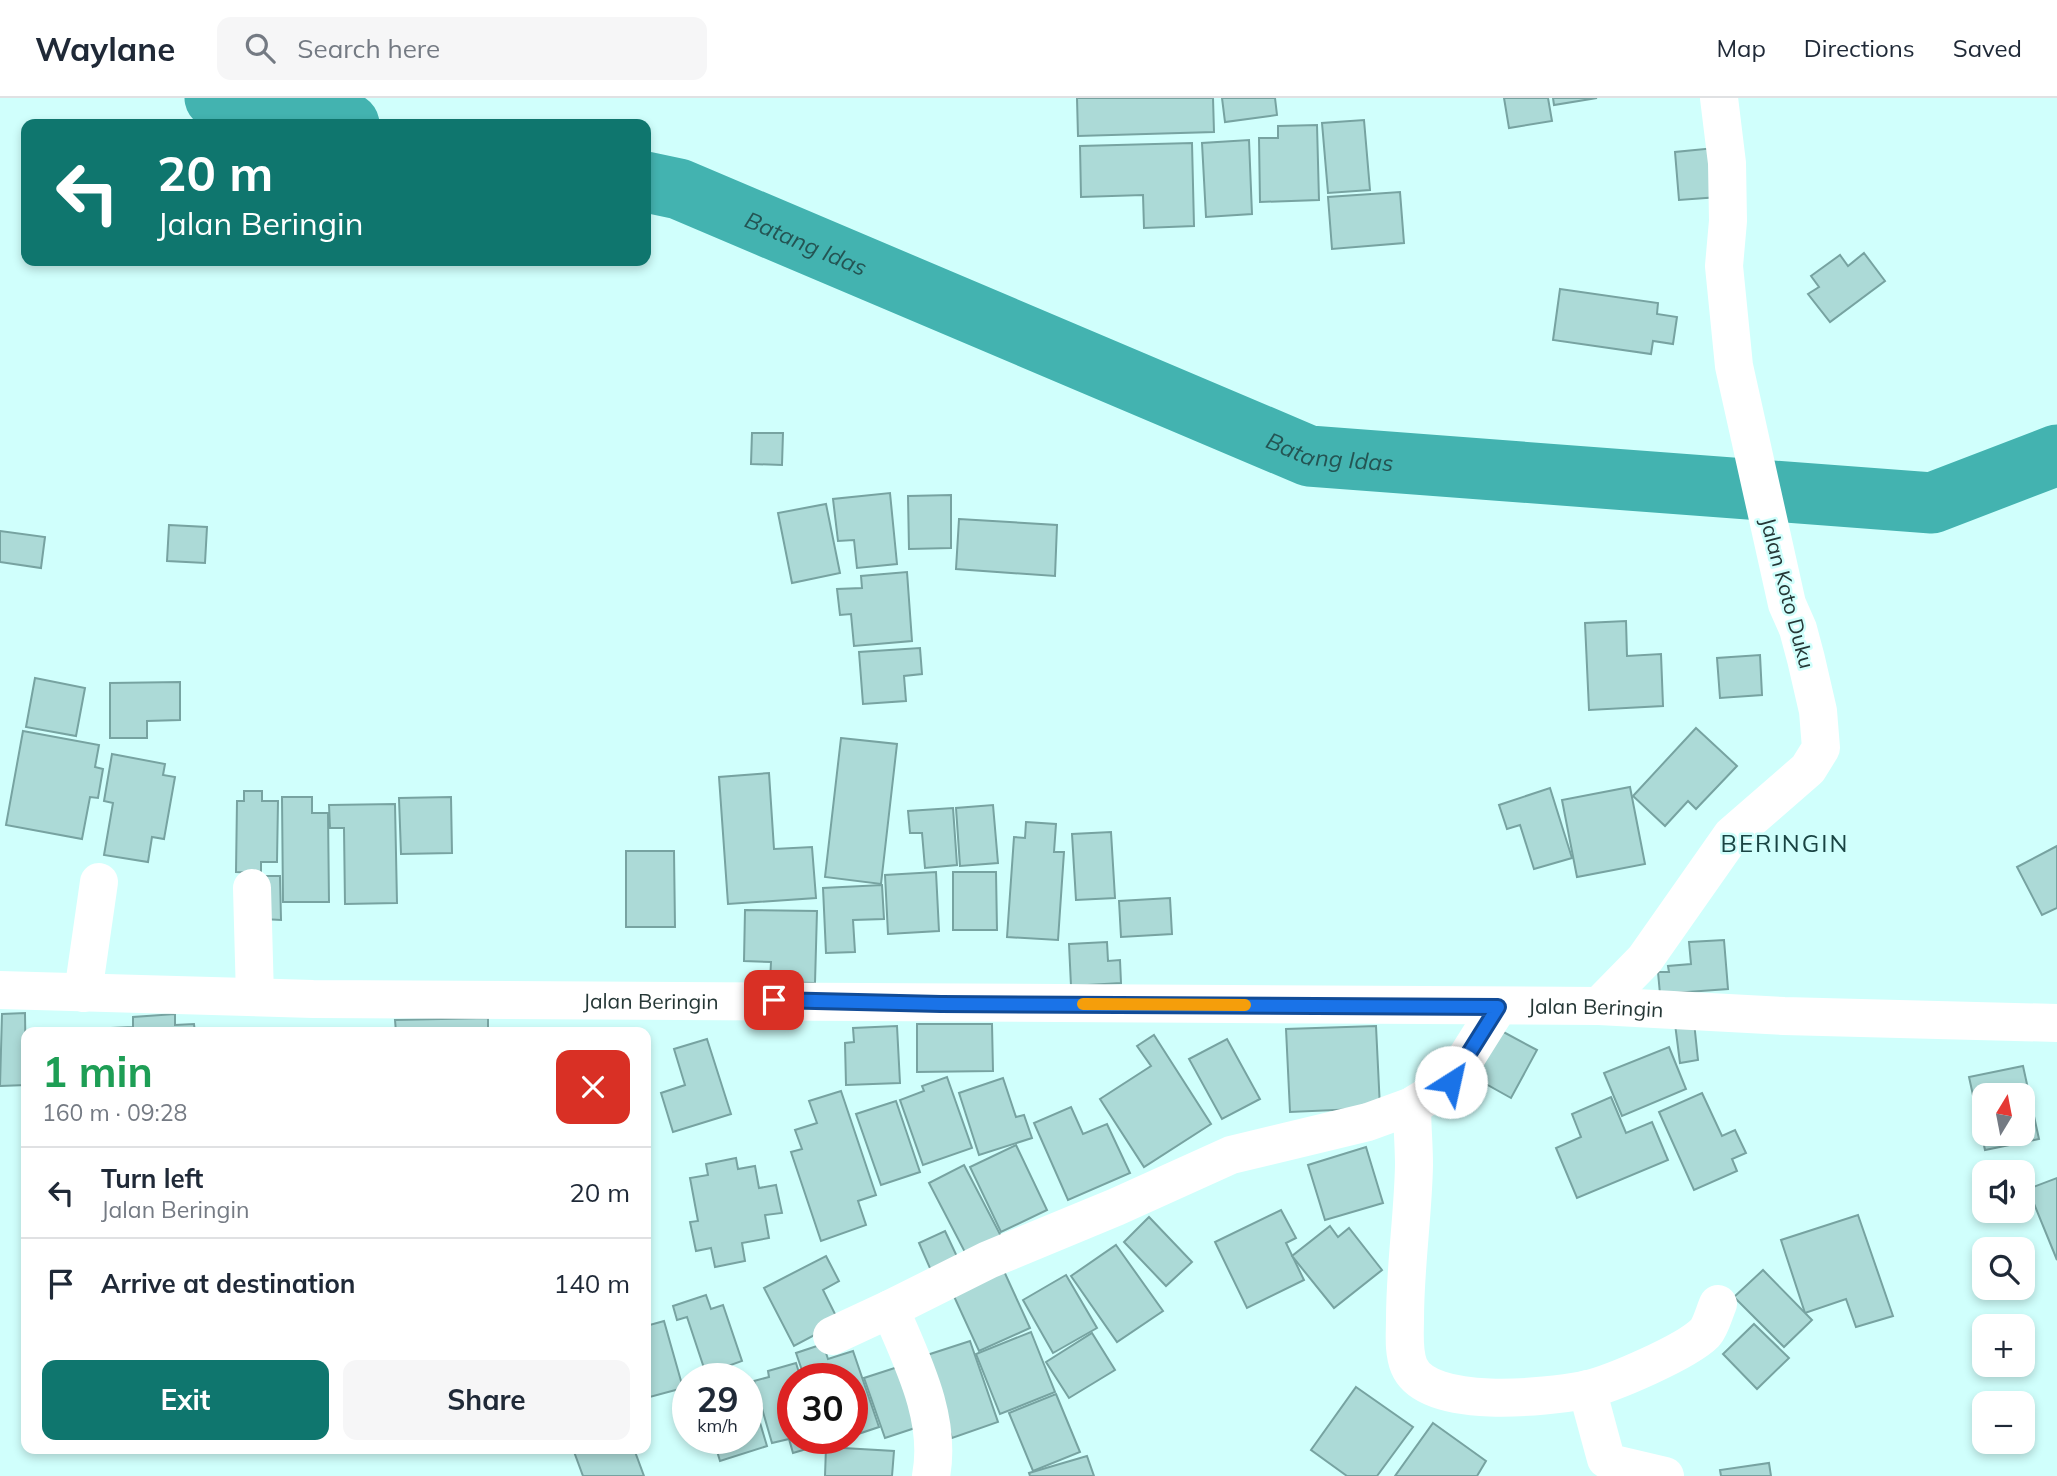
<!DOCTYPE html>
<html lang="en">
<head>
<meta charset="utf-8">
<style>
	body { margin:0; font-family:Mulish,sans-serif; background:#f6f6f7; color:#1f2937; height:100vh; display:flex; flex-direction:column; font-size:26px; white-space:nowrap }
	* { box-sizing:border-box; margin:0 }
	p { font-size:23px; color:#747a83 }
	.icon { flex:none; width:38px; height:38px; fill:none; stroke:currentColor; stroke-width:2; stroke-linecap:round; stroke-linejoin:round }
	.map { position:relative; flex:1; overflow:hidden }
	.sheet { position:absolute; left:21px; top:929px; width:630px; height:427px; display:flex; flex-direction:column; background:#fff; border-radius:14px; box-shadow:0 4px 10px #0003 }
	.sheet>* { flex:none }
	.hud { position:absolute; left:21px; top:21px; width:630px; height:147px; border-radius:14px; box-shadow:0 4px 10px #0003; background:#0f766e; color:#fff; overflow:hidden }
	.needle { width:46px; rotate:10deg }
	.buttons { position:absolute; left:1972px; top:985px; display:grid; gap:14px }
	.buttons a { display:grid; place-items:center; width:63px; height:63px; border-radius:14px; background:#fff; box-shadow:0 4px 10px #0003; font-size:35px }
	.speed { position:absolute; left:672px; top:1265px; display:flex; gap:14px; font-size:35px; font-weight:700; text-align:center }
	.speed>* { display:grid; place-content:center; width:91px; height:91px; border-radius:50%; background:#fff; box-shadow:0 4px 10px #0003; line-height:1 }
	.speed small { font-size:18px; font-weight:400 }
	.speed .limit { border:10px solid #d22; background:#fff; color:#111 }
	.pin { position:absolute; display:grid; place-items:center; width:60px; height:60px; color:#fff; margin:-30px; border-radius:14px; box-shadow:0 4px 10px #0006 }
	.me { position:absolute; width:77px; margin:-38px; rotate:35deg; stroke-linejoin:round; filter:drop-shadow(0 0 5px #0008) }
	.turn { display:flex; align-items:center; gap:24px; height:147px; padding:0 21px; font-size:32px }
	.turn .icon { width:91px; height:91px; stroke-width:2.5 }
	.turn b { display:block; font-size:49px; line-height:60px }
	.round { display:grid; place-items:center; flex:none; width:74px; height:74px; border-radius:14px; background:#f6f6f7 }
	.head { display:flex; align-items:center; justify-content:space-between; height:119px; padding:0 21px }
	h1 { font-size:42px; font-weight:700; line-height:52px; color:#1e9e55 }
	.cta { display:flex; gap:14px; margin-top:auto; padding:14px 21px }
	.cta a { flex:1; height:80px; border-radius:14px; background:#0f766e; color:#fff; font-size:28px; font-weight:700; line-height:80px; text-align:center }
	.cta a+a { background:#f6f6f7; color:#1f2937 }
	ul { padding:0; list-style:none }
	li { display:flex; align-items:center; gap:21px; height:91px; padding:0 21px; border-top:2px solid #e0e1e3 }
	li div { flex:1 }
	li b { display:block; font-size:26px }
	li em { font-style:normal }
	header { display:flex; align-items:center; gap:42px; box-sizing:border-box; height:98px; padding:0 35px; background:#fff; border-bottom:2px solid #e0e1e3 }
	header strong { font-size:33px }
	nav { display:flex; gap:38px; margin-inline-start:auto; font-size:24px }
	.search { width:490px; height:63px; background:#f6f6f7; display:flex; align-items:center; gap:18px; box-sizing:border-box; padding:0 24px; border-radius:14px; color:#747a83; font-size:26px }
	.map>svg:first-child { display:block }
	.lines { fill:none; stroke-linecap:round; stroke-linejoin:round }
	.river { stroke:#43b3b0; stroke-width:61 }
	.building { fill:#acdad7; stroke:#77a3a1; stroke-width:2; fill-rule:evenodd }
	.minor { stroke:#fff; stroke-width:38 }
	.route-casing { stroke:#114b97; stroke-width:18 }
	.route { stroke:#1a73e8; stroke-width:12 }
	.slow { stroke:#f59e0b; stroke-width:12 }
	.labels { text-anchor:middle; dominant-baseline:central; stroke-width:5; stroke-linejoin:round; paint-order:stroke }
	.street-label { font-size:21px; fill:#253736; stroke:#d0fffc }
	.water-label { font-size:23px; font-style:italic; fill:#245453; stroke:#d0fffc }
	.quarter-label { font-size:24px; letter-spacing:2px; fill:#194443; stroke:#d0fffc }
</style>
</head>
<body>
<header>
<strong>Waylane</strong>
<div class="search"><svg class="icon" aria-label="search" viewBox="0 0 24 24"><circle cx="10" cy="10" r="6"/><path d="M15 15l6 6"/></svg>Search here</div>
<nav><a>Map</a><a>Directions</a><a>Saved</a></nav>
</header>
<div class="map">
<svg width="2057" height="1378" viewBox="0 0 2057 1378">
	<rect width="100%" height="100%" fill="#d0fffc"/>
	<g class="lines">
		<g class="river">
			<path d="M215 0 349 26"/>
			<path id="s1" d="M646 84 679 91 1309 358 1932 405 2057 357"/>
		</g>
	</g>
	<g class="building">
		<path d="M1077 0H1213L1214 34 1078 38Z"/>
		<path d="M1222 0H1275L1277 17 1225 24Z"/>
		<path d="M1504 0H1548L1552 23 1509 30Z"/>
		<path d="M1553 0H1597L1554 7Z"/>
		<path d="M1364 22 1370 92 1328 95 1322 25Z"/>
		<path d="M1317 27 1319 102 1260 104 1259 40H1278V28Z"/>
		<path d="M1249 42 1252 116 1206 119 1202 45Z"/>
		<path d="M1192 45 1194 128 1144 130 1143 97 1081 99 1080 48Z"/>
		<path d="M1715 50 1719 99 1679 102 1675 54Z"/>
		<path d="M1400 94 1404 145 1332 151 1328 99Z"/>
		<path d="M1864 155 1885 183 1830 224 1808 196 1819 189 1811 178 1840 157 1848 168Z"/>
		<path d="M1560 191 1658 205 1657 216 1677 219 1673 246 1653 243 1651 256 1553 242Z"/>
		<path d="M752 335H783L782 367 751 366Z"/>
		<path d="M890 395 897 466 857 470 854 442 838 443 833 401Z"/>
		<path d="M951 397V450L909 451 908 398Z"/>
		<path d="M826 406 840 475 792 485 778 415Z"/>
		<path d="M959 421 1057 427 1055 478 956 471Z"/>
		<path d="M169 427 207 429 205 465 167 463Z"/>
		<path d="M0 433 45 439 41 470 0 464Z"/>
		<path d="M907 474 912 543 854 548 851 516 840 517 837 491 862 490 861 478Z"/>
		<path d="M1626 523 1627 558 1661 556 1663 608 1589 612 1585 525Z"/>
		<path d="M920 550 922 576 904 578 906 603 863 606 859 554Z"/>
		<path d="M1760 557 1762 597 1720 600 1717 560Z"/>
		<path d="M35 580 85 590 76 638 26 629Z"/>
		<path d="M180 584V622L147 623V640H110V585Z"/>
		<path d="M1696 630 1737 668 1696 711 1688 703 1665 728 1633 698Z"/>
		<path d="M23 633 99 647 95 669 103 671 98 700 90 699 82 741 6 727Z"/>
		<path d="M841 640 897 646 881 786 825 779Z"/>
		<path d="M112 656 165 666 163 677 175 679 164 741 152 739 148 764 104 757 113 705 104 703Z"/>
		<path d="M769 675 774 751 812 749 816 800 728 806 719 679Z"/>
		<path d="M1630 689 1645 766 1577 779 1562 702Z"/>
		<path d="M1550 690 1572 760 1534 771 1520 727 1507 731 1499 707Z"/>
		<path d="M244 693H262V703H278L277 764H261V775L236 774 237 703H244Z"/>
		<path d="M282 699H312V715H328L329 804H283Z"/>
		<path d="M451 699 452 755 401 756 399 700Z"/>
		<path d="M395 706 397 805 345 806 344 730H330L329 707Z"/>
		<path d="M993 707 998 765 960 768 956 710Z"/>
		<path d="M953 710 957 767 925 770 922 735H910L908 713Z"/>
		<path d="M1026 724 1056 726 1054 754H1064L1058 842 1007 839 1014 739 1025 740Z"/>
		<path d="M1111 734 1115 800 1076 802 1072 736Z"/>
		<path d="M2057 748V810L2042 817 2017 769Z"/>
		<path d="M626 753H674L675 829H626Z"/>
		<path d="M936 774 939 833 888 836 885 777Z"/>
		<path d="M953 774H996L997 832H953Z"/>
		<path d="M263 778H280L281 822 263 821Z"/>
		<path d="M882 787 884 821 853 822 855 854 826 855 823 790Z"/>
		<path d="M1170 800 1172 836 1121 839 1119 803Z"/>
		<path d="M745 812 817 813 815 885 770 884 771 864 744 863Z"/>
		<path d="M1724 842 1728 891 1660 896 1658 874H1669L1668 868 1691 866 1689 844Z"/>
		<path d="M1107 844 1108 863 1120 862 1121 885 1071 888 1069 846Z"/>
		<path d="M25 915 26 987 0 988 2 916Z"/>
		<path d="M175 916V927L194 926 195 934H113L112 930 133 929V919Z"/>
		<path d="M488 920V934H396L395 922Z"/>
		<path d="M1694 924 1698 962 1680 965 1675 926Z"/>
		<path d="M917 926H992L993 973 917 974Z"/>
		<path d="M897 928 900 985 846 987 845 945 854 944 853 930Z"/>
		<path d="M1376 928 1380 1010 1290 1014 1286 931Z"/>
		<path d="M1496 930 1537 952 1511 1000 1470 977Z"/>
		<path d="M101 932V934H63Z"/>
		<path d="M1154 937 1211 1026 1144 1069 1100 1001 1151 968 1137 948Z"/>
		<path d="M707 941 731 1016 673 1034 661 995 685 987 674 951Z"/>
		<path d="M1227 941 1260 1001 1222 1021 1189 961Z"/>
		<path d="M1669 949 1686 991 1622 1018 1604 975Z"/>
		<path d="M2023 968 2039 1041 1985 1052 1969 979ZM1984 998H2023V1036H1984Z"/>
		<path d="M947 979 972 1050 923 1067 900 1002 924 993 922 988Z"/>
		<path d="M1003 980 1016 1019 1024 1017 1032 1040 979 1057 959 995Z"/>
		<path d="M841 993 876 1097 858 1103 866 1127 821 1143 791 1054 802 1051 795 1032 817 1025 809 1003Z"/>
		<path d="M1702 995 1722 1038 1735 1032 1746 1055 1732 1061 1737 1073 1694 1092 1659 1014Z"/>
		<path d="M1611 999 1626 1035 1652 1024 1668 1062 1577 1100 1556 1050 1581 1039 1572 1016Z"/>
		<path d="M896 1003 920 1074 881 1087 856 1016Z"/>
		<path d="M1071 1009 1083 1036 1107 1026 1130 1075 1068 1102 1034 1025Z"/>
		<path d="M1016 1047 1047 1112 1001 1134 970 1069Z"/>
		<path d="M1366 1049 1383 1105 1325 1122 1308 1067Z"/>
		<path d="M736 1060 738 1071 755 1068 759 1090 776 1087 782 1115 765 1117 769 1140 742 1145 745 1163 715 1169 711 1150 696 1153 690 1124 698 1123 690 1080 708 1077 706 1066Z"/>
		<path d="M964 1067 1003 1142 968 1160 929 1085Z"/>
		<path d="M2057 1080V1162L2028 1091Z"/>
		<path d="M1281 1112 1296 1140 1286 1145 1304 1182 1247 1210 1215 1144Z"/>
		<path d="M1858 1117 1893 1218 1856 1229 1846 1201 1805 1215 1781 1142Z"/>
		<path d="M1149 1119 1192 1164 1166 1188 1124 1144Z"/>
		<path d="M1330 1128 1338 1139 1349 1130 1382 1172 1334 1210 1292 1158Z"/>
		<path d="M945 1133 960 1165 933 1177 919 1145Z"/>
		<path d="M1116 1147 1163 1213 1117 1244 1071 1178Z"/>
		<path d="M826 1158 839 1183 823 1192 839 1224 794 1248 764 1190Z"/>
		<path d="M1003 1171 1030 1230 979 1253 952 1194Z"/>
		<path d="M1763 1172 1812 1222 1784 1249 1734 1199Z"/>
		<path d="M1066 1177 1097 1230 1053 1255 1023 1202Z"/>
		<path d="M706 1197 711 1211 723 1207 742 1263 706 1276 687 1219 677 1222 673 1208Z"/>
		<path d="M664 1223 683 1290 646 1300V1228Z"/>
		<path d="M1754 1226 1789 1260 1757 1291 1723 1256Z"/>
		<path d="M1031 1234 1055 1294 1000 1316 976 1256Z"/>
		<path d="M1092 1235 1115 1272 1069 1300 1046 1264Z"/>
		<path d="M970 1243 998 1324 952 1340 924 1258Z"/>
		<path d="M823 1246 828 1261 853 1253 879 1329 852 1338V1281H805L796 1255Z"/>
		<path d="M796 1265 801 1281H793V1340H818L820 1347 793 1355 789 1341 772 1345 754 1283 769 1279 768 1273Z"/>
		<path d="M907 1266 927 1326 885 1340 864 1280Z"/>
		<path d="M1356 1289 1413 1329 1377 1378H1347L1311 1352Z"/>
		<path d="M751 1295 767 1348 720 1363 713 1340H747V1297Z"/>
		<path d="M1056 1296 1080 1354 1033 1373 1009 1315Z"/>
		<path d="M1433 1325 1486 1363 1477 1378H1395Z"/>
		<path d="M825 1340H843L827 1346Z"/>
		<path d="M826 1349 894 1353 892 1378H825Z"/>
		<path d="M573 1351H634L644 1378H583Z"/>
		<path d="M1087 1358 1094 1378H1030L1029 1375Z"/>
		<path d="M1769 1365 1771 1378H1721L1720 1372Z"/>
	</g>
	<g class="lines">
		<g class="minor">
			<path d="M252 790 255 899"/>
			<path id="s2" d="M0 892 313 901 1599 908 1784 918 2057 925"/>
			<path d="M83 895 99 784"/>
			<path d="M1599 908 1645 861 1732 737 1808 671 1821 650 1818 613 1806 561 1798 531 1787 506 1734 268 1724 168 1728 123 1727 65 1719 0"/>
			<path d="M1412 1008C1412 1027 1414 1047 1414 1067 1413 1118 1405 1169 1405 1221 1405 1236 1403 1253 1409 1268 1428 1313 1547 1299 1585 1292 1612 1286 1686 1254 1705 1235 1711 1228 1714 1215 1718 1206"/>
			<path d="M832 1238 890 1211"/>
			<path d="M1587 1291 1606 1361 1614 1366 1665 1378"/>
			<path d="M931 1378C942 1320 912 1263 890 1211L988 1162 1116 1109 1231 1057 1368 1024 1412 1008 1451 984 1498 909"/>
		</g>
	</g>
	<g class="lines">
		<defs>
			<path id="route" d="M774 902 941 906 1498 909 1451 984"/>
		</defs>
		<use href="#route" class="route-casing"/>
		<use href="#route" class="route"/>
		<path class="slow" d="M1083 906 1245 907"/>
	</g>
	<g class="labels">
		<g class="street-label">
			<text transform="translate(1788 495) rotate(75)">Jalan Koto Duku</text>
			<text stroke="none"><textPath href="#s2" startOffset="651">Jalan Beringin</textPath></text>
			<text stroke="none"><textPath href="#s2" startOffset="1596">Jalan Beringin</textPath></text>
		</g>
		<g class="water-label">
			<text stroke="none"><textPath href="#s1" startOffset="172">Batang Idas</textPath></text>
			<text stroke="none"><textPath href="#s1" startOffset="738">Batang Idas</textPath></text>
		</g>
		<g class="quarter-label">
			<text x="1785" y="745">BERINGIN</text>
		</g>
	</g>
</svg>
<div class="buttons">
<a><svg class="needle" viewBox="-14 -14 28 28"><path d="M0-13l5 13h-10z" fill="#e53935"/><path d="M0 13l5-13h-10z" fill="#747a83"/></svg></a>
<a><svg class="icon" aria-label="sound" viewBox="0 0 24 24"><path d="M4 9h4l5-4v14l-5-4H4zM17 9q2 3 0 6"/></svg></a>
<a><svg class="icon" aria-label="search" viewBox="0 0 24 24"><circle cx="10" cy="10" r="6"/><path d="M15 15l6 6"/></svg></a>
<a>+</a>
<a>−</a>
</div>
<div class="speed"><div>29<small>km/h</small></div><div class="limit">30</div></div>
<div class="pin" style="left:774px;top:902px;background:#d93025"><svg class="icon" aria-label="arrive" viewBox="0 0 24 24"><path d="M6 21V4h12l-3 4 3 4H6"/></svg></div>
<svg class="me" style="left:1451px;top:984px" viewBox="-20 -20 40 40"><circle r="19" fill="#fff"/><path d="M0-13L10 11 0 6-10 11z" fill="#1a73e8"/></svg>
<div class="hud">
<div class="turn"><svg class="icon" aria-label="left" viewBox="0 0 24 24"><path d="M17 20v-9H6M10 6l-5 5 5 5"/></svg><div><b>20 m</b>Jalan Beringin</div></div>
</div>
<section class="sheet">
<div class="head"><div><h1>1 min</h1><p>160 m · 09:28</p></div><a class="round" style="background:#d93025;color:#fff"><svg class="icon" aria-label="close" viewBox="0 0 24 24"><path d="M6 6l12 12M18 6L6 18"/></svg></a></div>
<ul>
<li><svg class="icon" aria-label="left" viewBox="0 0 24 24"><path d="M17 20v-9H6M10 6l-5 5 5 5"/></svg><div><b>Turn left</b><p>Jalan Beringin</p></div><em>20 m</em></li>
<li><svg class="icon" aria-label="arrive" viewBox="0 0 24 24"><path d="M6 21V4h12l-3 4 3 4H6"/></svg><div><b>Arrive at destination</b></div><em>140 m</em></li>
</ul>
<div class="cta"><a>Exit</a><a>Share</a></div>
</section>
</div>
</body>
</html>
